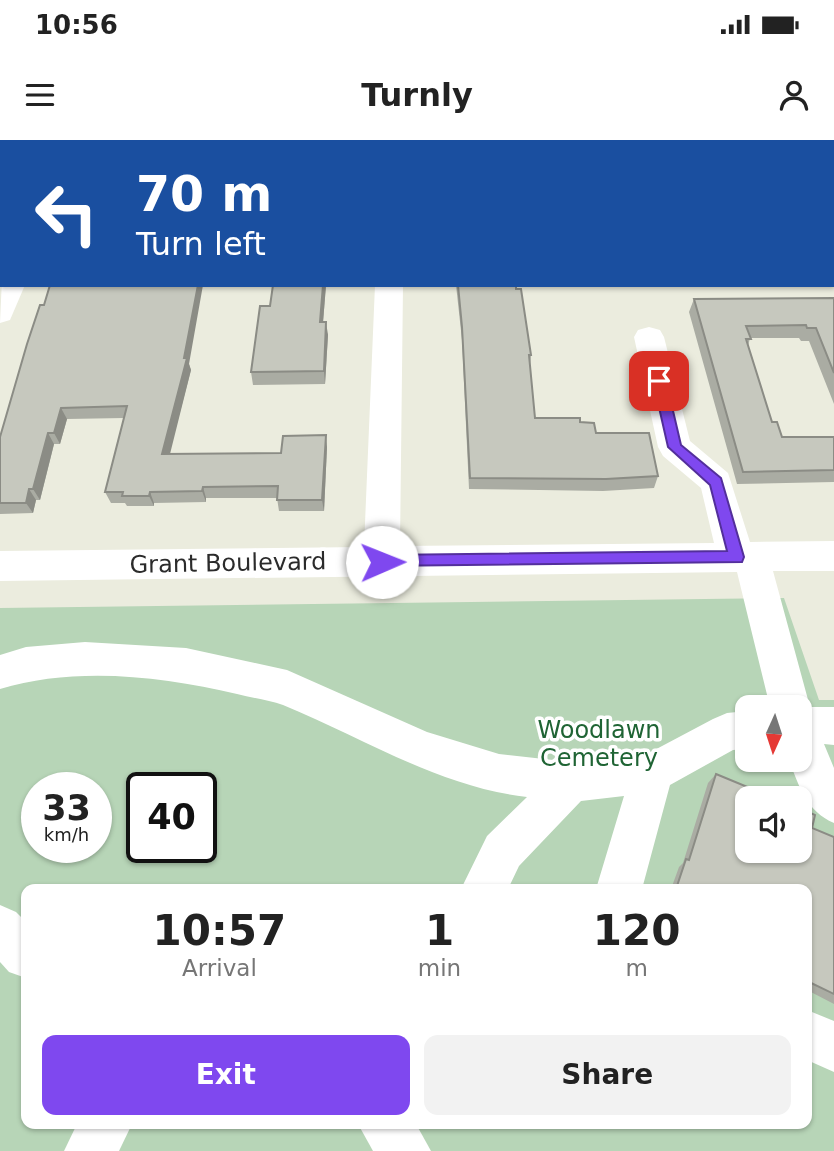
<!DOCTYPE html>
<html lang="en">
<head>
<meta charset="utf-8">
<style>
	body { margin:0; font-family:"DejaVu Sans",sans-serif; background:#f2f2f2; color:#222; height:100vh; display:flex; flex-direction:column; font-size:26px; white-space:nowrap }
	* { box-sizing:border-box; margin:0 }
	p { font-size:23px; color:#767676 }
	.icon { flex:none; width:38px; height:38px; fill:none; stroke:currentColor; stroke-width:2; stroke-linecap:round; stroke-linejoin:round }
	.map { position:relative; flex:1; overflow:hidden }
	.drawer { position:absolute; left:21px; top:744px; width:791px; height:245px; display:flex; flex-direction:column; background:#fff; border-radius:14px; box-shadow:0 2px 5px #0004 }
	.drawer>* { flex:none }
	.banner { position:absolute; left:0px; top:0px; width:835px; height:147px; box-shadow:0 2px 5px #0004; background:#1a4fa0; color:#fff; overflow:hidden }
	.needle { width:46px; rotate:183deg }
	.buttons { position:absolute; left:735px; top:555px; display:grid; gap:14px }
	.buttons a { display:grid; place-items:center; width:77px; height:77px; border-radius:14px; background:#fff; box-shadow:0 2px 5px #0004; font-size:35px }
	.speed { position:absolute; left:21px; top:632px; display:flex; gap:14px; font-size:35px; font-weight:700; text-align:center }
	.speed>* { display:grid; place-content:center; width:91px; height:91px; border-radius:50%; background:#fff; box-shadow:0 2px 5px #0004; line-height:1 }
	.speed small { font-size:18px; font-weight:400 }
	.speed .limit { border:4px solid #111; border-radius:10px; background:#fff; color:#111 }
	.pin { position:absolute; display:grid; place-items:center; width:60px; height:60px; color:#fff; margin:-30px; border-radius:14px; box-shadow:0 4px 10px #0006 }
	.me { position:absolute; width:77px; margin:-38px; rotate:89deg; stroke-linejoin:round; filter:drop-shadow(0 0 5px #0008) }
	.turn { display:flex; align-items:center; gap:24px; height:147px; padding:0 21px; font-size:32px }
	.turn .icon { width:91px; height:91px; stroke-width:2.5 }
	.turn b { display:block; font-size:49px; line-height:60px }
	.eta { display:flex; justify-content:space-evenly; align-items:center; height:119px; text-align:center }
	.eta b { font-size:42px; font-weight:700; line-height:49px }
	.primary-button { display:flex; gap:14px; margin-top:auto; padding:14px 21px }
	.primary-button a { flex:1; height:80px; border-radius:14px; background:#7f48ef; color:#fff; font-size:28px; font-weight:700; line-height:80px; text-align:center }
	.primary-button a+a { background:#f2f2f2; color:#222 }
	.status { display:flex; justify-content:space-between; align-items:center; height:49px; padding:0 35px; background:#fff; direction:ltr }
	.status svg { height:19px; fill:currentColor }
	header { display:flex; justify-content:space-between; align-items:center; height:91px; padding:0 21px; background:#fff; font-size:32px; font-weight:700 }
	.map>svg:first-child { display:block }
	.cemetery { fill:#b7d5b7; fill-rule:evenodd }
	.lines { fill:none; stroke-linecap:round; stroke-linejoin:round }
	.minor { fill:#fff; fill-rule:evenodd }
	.wall { fill:#aaaca3 }
	.shaded-wall { fill:#8b8c85 }
	.building { fill:#c6c8be; stroke:#8b8c85; stroke-width:2 }
	.route { fill:#7f48ef; stroke:#532f9b; stroke-width:2 }
	.labels { text-anchor:middle; dominant-baseline:central; stroke-width:7; stroke-linejoin:round; paint-order:stroke }
	.street-label { font-size:24px; fill:#2b2b2b; stroke:#fff }
	.park-label { font-size:24px; fill:#1f6434; stroke:#fff }
</style>
</head>
<body>
<div class="status"><b>10:56</b><svg viewBox="0 0 49 12"><path d="M0 12V9h3v3zM5 12V6h3v6zM10 12V3h3v9zM15 12V0h3v12zM26 1h20v11H26zM47 4h2v5h-2z"/></svg></div>
<header><svg class="icon" aria-label="menu" viewBox="0 0 24 24"><path d="M4 6h16M4 12h16M4 18h16"/></svg>Turnly<svg class="icon" aria-label="person" viewBox="0 0 24 24"><circle cx="12" cy="8" r="4"/><path d="M4 21q1-7 8-7t8 7"/></svg></header>
<div class="map">
<svg width="834" height="1011" viewBox="0 0 834 1011">
	<rect width="100%" height="100%" fill="#ebecde"/>
	<path class="cemetery" d="M784 458 819 560H834V1011H0V468ZM747 567H800V620H747ZM37 648H96V707H37ZM142 648H201V707H142ZM747 658H800V710H747ZM26 749H807V984H26Z"/>
	<g class="lines">
		<g class="minor">
			<rect x="53" y="0" width="24" height="2"/>
			<rect x="381" y="0" width="24" height="2"/>
			<rect x="833" y="19" width="1" height="16"/>
			<rect x="0" y="21" width="2" height="16"/>
			<path d="M2 138V145H25L10 180 0 183Z"/>
			<path d="M375 145H403L400 406 714 403 701 348 663 316 658 307 634 197 638 190 649 187 660 190 664 197 690 301 728 333 750 402 834 401V431H773L810 567H834V605L824 604 834 628V683C806 671 799 646 789 620H800V567H770L737 432 0 441V411L364 407Z"/>
			<path d="M85 502 186 508 287 530 427 592 499 614 571 622 647 614 713 579 727 573 747 571V609L733 610 670 645 642 749H596L624 656 581 661 519 726 508 749H461L487 696 527 657C439 647 364 598 283 565 269 560 252 558 237 554 162 536 75 526 0 549V515L26 507Z"/>
			<path d="M0 765 16 772 26 782V838L9 832 0 822Z"/>
			<path d="M807 870 834 881V932L807 920Z"/>
			<path d="M77 984H132L119 1011H64Z"/>
			<path d="M358 984H416L431 1011H373Z"/>
		</g>
	</g>
	<g class="wall">
		<path d="M106 0H146V2H107Z"/>
		<path d="M273 145H326L323 182 328 195 325 244 253 245 251 232 270 166Z"/>
		<path d="M456 145H516L531 215 530 225 535 278 580 282 658 336 654 348 603 351 469 349 462 200Z"/>
		<path d="M834 158V264L809 201H801L799 198H750L748 206 772 282 782 297H834V342L737 344 689 172 694 159Z"/>
		<path d="M27 204 189 224 191 230 169 314 281 313 327 307 324 371H279L277 358H206V362L154 363V366H127L125 363H111L105 352 124 278 67 279 60 304H54L40 360H36L33 373 0 374V297Z"/>
		<path d="M716 634 812 688 834 697V864L807 850V749H671L679 727 683 723 708 643Z"/>
	</g>
	<g class="shaded-wall">
		<path d="M198 145H203L189 224 191 230 167 326 162 314Z"/>
		<path d="M323 145H326L322 195 320 182Z"/>
		<path d="M326 182 328 195 325 244 324 231Z"/>
		<path d="M61 268 67 279 60 304 54 293Z"/>
		<path d="M48 293 54 304 40 360 33 349Z"/>
		<path d="M326 295 327 307 324 371 322 360Z"/>
		<path d="M203 347 206 358V362L202 351Z"/>
		<path d="M29 349 36 360 33 373 26 363Z"/>
		<path d="M150 352 154 363V366L149 356Z"/>
	</g>
	<g class="building">
		<rect x="833" y="49" width="1" height="34"/>
		<path d="M50 145H198L184 218H187L162 314 281 313 283 296 326 295 322 360H277L278 346 203 347 202 351 150 352 149 356H122L123 352H105L127 266 61 268 54 293H48L33 349H29L26 363H0V297L27 204 40 165H44Z"/>
		<path d="M273 145H323L320 182H326L324 231 251 232 260 166H270Z"/>
		<path d="M458 145H516V149H521L531 215H529L535 278H580V282L594 283 596 293H649L658 336 606 339 470 338 462 187Z"/>
		<path d="M834 158V233L816 188H807L806 185 746 186 751 199H746L772 282H777L782 297H834V330L743 332 694 159Z"/>
		<path d="M716 634 774 658H747V710H800V668L815 675 812 688 834 697V854L807 841V749H676L686 719 689 720Z"/>
	</g>
	<path class="route" d="M659 237 666 241 681 305 721 338 744 417 742 422 376 426 374 422 376 417 382 415 727 411 710 345 668 307 653 241Z"/>
	<g class="labels">
		<g class="street-label">
			<text transform="translate(228 423) rotate(-1)">Grant Boulevard</text>
		</g>
		<g class="park-label">
			<text x="599" y="590">Woodlawn<tspan x="599" dy="28">Cemetery</tspan></text>
		</g>
	</g>
</svg>
<div class="buttons">
<a><svg class="needle" viewBox="-14 -14 28 28"><path d="M0-13l5 13h-10z" fill="#e53935"/><path d="M0 13l5-13h-10z" fill="#767676"/></svg></a>
<a><svg class="icon" aria-label="sound" viewBox="0 0 24 24"><path d="M4 9h4l5-4v14l-5-4H4zM17 9q2 3 0 6"/></svg></a>
</div>
<div class="speed"><div>33<small>km/h</small></div><div class="limit">40</div></div>
<div class="pin" style="left:659px;top:241px;background:#d93025"><svg class="icon" aria-label="arrive" viewBox="0 0 24 24"><path d="M6 21V4h12l-3 4 3 4H6"/></svg></div>
<svg class="me" style="left:382px;top:422px" viewBox="-20 -20 40 40"><circle r="19" fill="#fff"/><path d="M0-13L10 11 0 6-10 11z" fill="#7f48ef"/></svg>
<div class="banner">
<div class="turn"><svg class="icon" aria-label="left" viewBox="0 0 24 24"><path d="M17 20v-9H6M10 6l-5 5 5 5"/></svg><div><b>70 m</b>Turn left</div></div>
</div>
<section class="drawer">
<div class="eta">
<div><b>10:57</b><p>Arrival</p></div>
<div><b>1</b><p>min</p></div>
<div><b>120</b><p>m</p></div>
</div>
<div class="primary-button"><a>Exit</a><a>Share</a></div>
</section>
</div>
</body>
</html>
